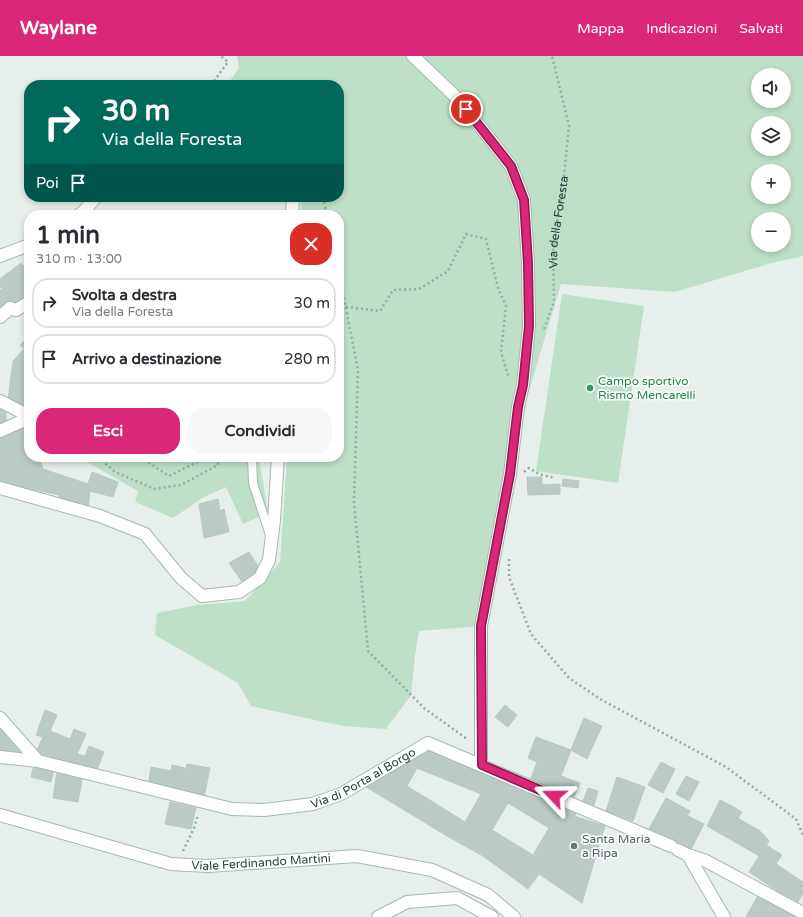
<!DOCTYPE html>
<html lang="it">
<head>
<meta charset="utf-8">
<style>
	body { margin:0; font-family:"Varela Round",sans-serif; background:#f7f7f7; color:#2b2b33; height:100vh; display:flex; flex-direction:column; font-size:15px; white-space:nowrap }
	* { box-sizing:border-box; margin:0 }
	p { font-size:13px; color:#7c7c81 }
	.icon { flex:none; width:22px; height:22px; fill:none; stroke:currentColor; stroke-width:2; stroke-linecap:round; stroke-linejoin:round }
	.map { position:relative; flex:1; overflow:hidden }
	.sheet { position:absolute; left:24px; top:154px; width:320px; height:252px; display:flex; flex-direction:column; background:#fff; border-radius:16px; box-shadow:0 2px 6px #0003 }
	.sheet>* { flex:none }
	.top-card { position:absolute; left:24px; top:24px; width:320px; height:122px; border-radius:16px; box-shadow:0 2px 6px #0003; background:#00695c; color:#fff; overflow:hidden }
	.buttons { position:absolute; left:751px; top:12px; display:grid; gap:8px }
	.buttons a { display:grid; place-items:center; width:40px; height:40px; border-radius:50%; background:#fff; box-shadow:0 2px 6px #0003; font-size:20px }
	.pin { position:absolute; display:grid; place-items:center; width:34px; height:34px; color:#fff; margin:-17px; border:2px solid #fff; border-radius:50%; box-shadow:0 1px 4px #0007 }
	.me { position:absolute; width:44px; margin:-22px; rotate:293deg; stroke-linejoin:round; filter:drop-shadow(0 0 3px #0008) }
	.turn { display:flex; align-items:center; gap:14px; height:84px; padding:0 12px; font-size:18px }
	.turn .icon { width:52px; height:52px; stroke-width:2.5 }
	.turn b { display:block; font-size:28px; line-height:34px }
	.then { display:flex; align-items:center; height:38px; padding:0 12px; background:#0003; gap:8px; font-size:15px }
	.round { display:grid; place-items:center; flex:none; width:42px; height:42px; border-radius:16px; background:#f7f7f7 }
	.summary { display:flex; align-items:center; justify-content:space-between; height:68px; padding:0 12px }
	h1 { font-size:24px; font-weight:700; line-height:30px }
	.button { display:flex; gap:8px; margin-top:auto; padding:8px 12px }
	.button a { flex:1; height:46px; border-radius:16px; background:#db2777; color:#fff; font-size:16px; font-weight:700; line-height:46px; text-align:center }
	.button a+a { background:#f7f7f7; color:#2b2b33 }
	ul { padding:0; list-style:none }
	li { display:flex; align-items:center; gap:12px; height:50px; margin:0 8px 6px; padding:0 4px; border:2px solid #e1e1e2; border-radius:16px }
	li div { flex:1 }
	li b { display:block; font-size:15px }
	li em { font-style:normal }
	header { display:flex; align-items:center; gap:24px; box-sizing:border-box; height:56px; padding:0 20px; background:#db2777; color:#fff }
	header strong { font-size:19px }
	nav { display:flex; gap:22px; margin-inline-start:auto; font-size:14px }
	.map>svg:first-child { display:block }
	.green { fill:#bfe0c8; fill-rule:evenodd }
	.building { fill:#bbcac4; stroke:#b8c9c2; fill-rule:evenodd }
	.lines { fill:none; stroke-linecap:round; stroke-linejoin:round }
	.service-casing { stroke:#a8b8b2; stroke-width:10 }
	.pedestrian-casing { stroke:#a8b8b2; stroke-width:14 }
	.minor-casing { stroke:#a8b8b2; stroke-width:14 }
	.tertiary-casing { stroke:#a8b8b2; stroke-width:14 }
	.path { stroke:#86b3a5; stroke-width:2.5; stroke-dasharray:2 3; stroke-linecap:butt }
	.service { stroke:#fff; stroke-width:8 }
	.pedestrian { stroke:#fff; stroke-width:12 }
	.minor { stroke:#fff; stroke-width:12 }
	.tertiary { stroke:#fff; stroke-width:12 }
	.route-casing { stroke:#8e194d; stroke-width:10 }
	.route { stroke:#db2777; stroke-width:7 }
	.leisure-dot { fill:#2e9e5b; stroke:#f7fbf9; stroke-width:1.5 }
	.worship-dot { fill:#6b7280; stroke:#f7fbf9; stroke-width:1.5 }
	.labels { text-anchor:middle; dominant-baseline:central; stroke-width:3.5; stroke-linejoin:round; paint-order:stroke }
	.street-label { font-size:12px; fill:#24423a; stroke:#f7fbf9 }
	.leisure-label { font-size:12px; fill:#27864d; stroke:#f7fbf9; text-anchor:start }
	.worship-label { font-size:12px; fill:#5b616d; stroke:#f7fbf9; text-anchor:start }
</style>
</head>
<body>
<header>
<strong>Waylane</strong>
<nav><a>Mappa</a><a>Indicazioni</a><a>Salvati</a></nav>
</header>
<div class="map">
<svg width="803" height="861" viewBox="0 0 803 861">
	<rect width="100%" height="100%" fill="#e6efeb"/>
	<g class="green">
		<path d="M237 0H803V200L768 208 675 236 561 228 513 388 481 570 419 575 415 599 411 639 386 673 343 670 251 650 238 627 155 579 157 557 197 549 245 545 280 506 287 401H339V159H301V141H339V29H227L239 12ZM758 19H784V45H758ZM758 67H784V93H758ZM758 115H784V141H758ZM758 163H784V189H758Z"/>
		<path d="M562 238 644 250 618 427 536 415Z"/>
		<path d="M82 401H259L268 457 243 468 226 431 204 441 173 462 135 446 138 435 85 405Z"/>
	</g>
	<g class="building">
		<path d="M21 207 29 217V240L15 250 0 230V223Z"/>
		<path d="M2 233 13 246 3 254 0 250V234Z"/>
		<path d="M29 280V296L20 289Z"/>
		<path d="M24 293 29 296V312L13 305Z"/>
		<path d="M13 305 29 312V342L9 336Z"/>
		<path d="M9 336 29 342V353L8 346Z"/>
		<path d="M0 353 6 354V368L0 371Z"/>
		<path d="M29 365V401H38L41 407 0 406V378Z"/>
		<path d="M0 406 41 407 43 413 88 428 92 416 118 426 113 441 90 435 88 453 59 446V439L36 434 35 439 0 427Z"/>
		<path d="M527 421H542V429L560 428V438L528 439Z"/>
		<path d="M563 423 579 425 578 432 562 430Z"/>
		<path d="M218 443 220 455 224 453 229 476 204 482 199 448Z"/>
		<path d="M249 496 260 513 243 527 229 507Z"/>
		<path d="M505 649 517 659 508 671 495 661Z"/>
		<path d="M45 654 57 659 50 675 70 683 74 673 86 678 77 698 85 700 89 690 104 696 96 716 36 696 43 681 36 679Z"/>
		<path d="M584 662 602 670 587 703 571 694Z"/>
		<path d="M0 669 22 694 21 699 0 696Z"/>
		<path d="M536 681 571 694 561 720 580 727 574 741 530 725 537 706 528 702Z"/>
		<path d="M425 690 577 754 570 774 559 770 554 783 562 785 553 811 579 819 589 789 598 792 582 847 539 818 528 833 483 800 447 780 363 729ZM417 712 481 738 465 766 407 730ZM508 747 549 772 533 799 492 774Z"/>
		<path d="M661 706 675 713 663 737 648 729Z"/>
		<path d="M187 708 210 712 204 741 181 736Z"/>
		<path d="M34 709 54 713 51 726 31 721Z"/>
		<path d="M172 709 185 712 181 736 148 731 151 711 171 715Z"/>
		<path d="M57 715 83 719 78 746 53 742Z"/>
		<path d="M686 720 699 726 689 745 676 738Z"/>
		<path d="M617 721 645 731 633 765 606 755Z"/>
		<path d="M588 732 598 735 594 749 583 745Z"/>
		<path d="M666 742 690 755 673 786 649 773Z"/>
		<path d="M720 744 734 751 719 777 707 770Z"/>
		<path d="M170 746 196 752 191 773 165 768Z"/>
		<path d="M734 751 742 756 738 762 746 767 735 786 719 777Z"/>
		<path d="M574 760 605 770 598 792 589 789 579 819 553 811 562 785 565 787Z"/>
		<path d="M688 760 704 768 690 795 673 786Z"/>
		<path d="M746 767 759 774 749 794 735 786Z"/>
		<path d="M559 770 570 774 565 787 554 783Z"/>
		<path d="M759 774 769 785 759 800 749 794Z"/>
		<path d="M766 789 782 799 776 808 788 816 776 834 749 816Z"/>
		<path d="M788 816 803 826V837L798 846 776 834Z"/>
		<path d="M759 838 798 861H746Z"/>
	</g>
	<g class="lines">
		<defs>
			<path id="service" d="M252 401 253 427 270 479"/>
			<g id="pedestrian">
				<path d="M10 252 16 254 29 246"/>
				<path d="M0 345 29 360"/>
			</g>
			<g id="minor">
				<path d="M413 0 458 43 490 83 511 110 524 144 528 207 529 270 523 329 518 351 510 418 481 570V709"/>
				<path d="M79 159 83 156 96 141"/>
				<path d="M292 159 293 141"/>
				<path d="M0 200 29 189"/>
				<path d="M0 261 10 252"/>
				<path d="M0 375 29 362"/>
				<path d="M0 432 100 460 145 478 181 522 202 540 239 536 260 522 269 504 274 464 278 401"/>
				<path d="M0 662 38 705"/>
				<path id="s2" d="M0 701 38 705 232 753 264 754 313 748 341 738 428 687 671 790"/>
				<path d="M678 794 688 799 706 805 803 857"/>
				<path d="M688 799 724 861"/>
				<path d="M378 861 407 846 457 842 492 861"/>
			</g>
			<g id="tertiary">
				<path id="s3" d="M0 759 171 808 208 810 357 800 432 814 488 839 514 861"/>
			</g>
		</defs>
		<use href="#service" class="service-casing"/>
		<use href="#pedestrian" class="pedestrian-casing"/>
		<use href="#minor" class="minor-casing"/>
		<use href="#tertiary" class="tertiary-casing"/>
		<g class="path">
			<path d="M211 29 228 6 221 0"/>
			<path d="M323 141 327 159"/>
			<path d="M339 217 358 314 354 446 368 595 424 652 467 683"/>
			<path d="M346 251 380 255 393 234 419 233 448 215 466 178 486 183 498 232 506 250 501 296 508 319 511 321"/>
			<path id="s1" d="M544 273 554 246 553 192 563 129 569 70 552 0"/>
			<path d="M98 401 115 416 154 433 181 429 218 409 217 401"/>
			<path d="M140 401 169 420 207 401"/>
			<path d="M524 416 529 412 539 418 555 422"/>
			<path d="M509 503V521L531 578 569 622 600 643 726 711 796 763 803 779"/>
			<path d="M183 795 194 772 198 759"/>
		</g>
		<use href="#service" class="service"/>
		<use href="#pedestrian" class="pedestrian"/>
		<use href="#minor" class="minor"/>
		<use href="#tertiary" class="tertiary"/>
	</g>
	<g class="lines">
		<defs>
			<path id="route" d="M466 53 511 110 524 144 528 207 529 270 523 329 518 351 510 418 481 570 482 709 554 740"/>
		</defs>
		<use href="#route" class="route-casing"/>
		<use href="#route" class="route"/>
	</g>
	<circle class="leisure-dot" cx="590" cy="332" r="4"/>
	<circle class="worship-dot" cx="574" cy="790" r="4"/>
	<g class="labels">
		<g class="street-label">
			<text stroke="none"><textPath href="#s1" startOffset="109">Via della Foresta</textPath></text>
			<text stroke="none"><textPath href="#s2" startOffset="376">Via di Porta al Borgo</textPath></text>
			<text stroke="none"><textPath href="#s3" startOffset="268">Viale Ferdinando Martini</textPath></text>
		</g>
		<g class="leisure-label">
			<text x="598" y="325">Campo sportivo<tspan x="598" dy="14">Rismo Mencarelli</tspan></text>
		</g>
		<g class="worship-label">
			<text x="582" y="783">Santa Maria<tspan x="582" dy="14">a Ripa</tspan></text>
		</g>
	</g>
</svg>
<div class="buttons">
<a><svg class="icon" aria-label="sound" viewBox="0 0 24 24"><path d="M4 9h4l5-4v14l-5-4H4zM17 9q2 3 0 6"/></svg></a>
<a><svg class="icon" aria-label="layers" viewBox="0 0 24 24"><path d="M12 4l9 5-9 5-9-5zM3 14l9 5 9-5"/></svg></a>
<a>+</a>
<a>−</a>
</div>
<div class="pin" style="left:466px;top:53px;background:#d93025"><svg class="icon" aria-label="arrive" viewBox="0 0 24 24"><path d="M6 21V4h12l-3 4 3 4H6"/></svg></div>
<svg class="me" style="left:554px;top:740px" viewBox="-20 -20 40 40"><path d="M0-17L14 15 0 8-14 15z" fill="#db2777" stroke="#fff" stroke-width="4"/></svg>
<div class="top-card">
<div class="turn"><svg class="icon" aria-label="right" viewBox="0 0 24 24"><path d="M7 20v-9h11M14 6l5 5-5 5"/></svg><div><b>30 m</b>Via della Foresta</div></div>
<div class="then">Poi<svg class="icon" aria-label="arrive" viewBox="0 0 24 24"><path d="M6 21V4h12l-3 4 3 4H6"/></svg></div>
</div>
<section class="sheet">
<div class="summary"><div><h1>1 min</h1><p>310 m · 13:00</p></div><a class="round" style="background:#d93025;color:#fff"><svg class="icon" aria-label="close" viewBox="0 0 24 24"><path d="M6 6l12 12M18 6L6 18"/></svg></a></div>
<ul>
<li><svg class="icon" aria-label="right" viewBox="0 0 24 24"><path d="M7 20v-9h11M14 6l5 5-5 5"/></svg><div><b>Svolta a destra</b><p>Via della Foresta</p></div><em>30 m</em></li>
<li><svg class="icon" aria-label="arrive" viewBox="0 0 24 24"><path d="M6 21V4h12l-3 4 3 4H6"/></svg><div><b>Arrivo a destinazione</b></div><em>280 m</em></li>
</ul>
<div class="button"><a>Esci</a><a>Condividi</a></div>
</section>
</div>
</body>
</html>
